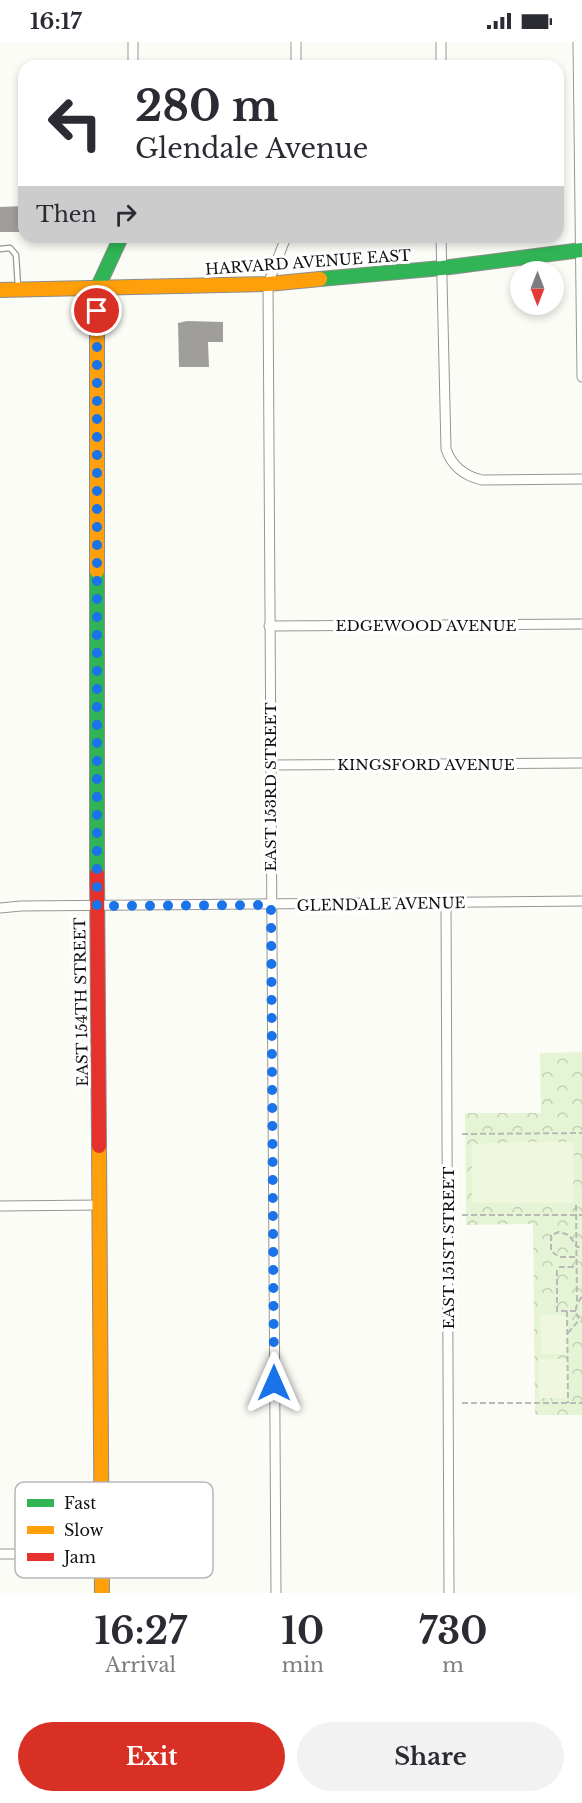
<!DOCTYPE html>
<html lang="en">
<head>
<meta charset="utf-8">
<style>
	body { margin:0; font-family:"Libre Baskerville",serif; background:#f2f2f3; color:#2b2b33; height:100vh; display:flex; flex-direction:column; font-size:22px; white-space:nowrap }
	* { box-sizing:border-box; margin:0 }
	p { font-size:20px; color:#7c7c81 }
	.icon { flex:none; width:33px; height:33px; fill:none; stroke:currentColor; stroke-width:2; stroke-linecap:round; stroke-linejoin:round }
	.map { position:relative; height:1551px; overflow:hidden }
	.drawer { display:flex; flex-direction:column; background:#fff; flex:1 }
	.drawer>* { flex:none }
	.banner { position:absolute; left:18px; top:18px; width:546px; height:183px; border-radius:18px; box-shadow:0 3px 9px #0003; background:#fff; color:#2b2b33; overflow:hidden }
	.needle { width:39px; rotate:180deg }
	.tools { position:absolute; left:510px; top:219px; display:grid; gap:12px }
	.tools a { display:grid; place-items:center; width:54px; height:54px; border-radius:50%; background:#fff; box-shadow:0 3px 9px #0003; font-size:30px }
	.pin { position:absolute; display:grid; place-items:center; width:51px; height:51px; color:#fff; margin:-26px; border:3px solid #fff; border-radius:50%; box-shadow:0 2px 6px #0007 }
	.me { position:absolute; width:66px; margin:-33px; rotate:0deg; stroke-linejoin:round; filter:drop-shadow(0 0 4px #0008) }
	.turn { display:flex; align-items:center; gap:21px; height:126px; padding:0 18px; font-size:27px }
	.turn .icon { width:78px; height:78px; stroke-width:2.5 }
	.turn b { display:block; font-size:42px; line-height:51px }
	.then { display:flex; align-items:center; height:57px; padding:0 18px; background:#0003; gap:12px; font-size:22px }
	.eta { display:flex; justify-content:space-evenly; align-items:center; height:102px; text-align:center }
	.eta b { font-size:36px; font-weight:700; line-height:42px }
	.button { display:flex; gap:12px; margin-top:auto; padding:12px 18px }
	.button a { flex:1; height:69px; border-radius:36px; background:#d93025; color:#fff; font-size:24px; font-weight:700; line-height:69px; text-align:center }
	.button a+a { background:#f2f2f3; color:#2b2b33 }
	.status { display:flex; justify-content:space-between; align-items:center; height:42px; padding:0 30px; background:#fff; direction:ltr }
	.status svg { height:16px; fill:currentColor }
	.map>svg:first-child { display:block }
	.park { fill:url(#park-crowns) }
	.pitch { fill:#eff8df }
	.building { fill:#a09e9b }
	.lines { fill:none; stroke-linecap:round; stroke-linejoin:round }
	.lane-casing { stroke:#969694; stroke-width:7 }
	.street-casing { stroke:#969694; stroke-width:11 }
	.fast-casing { stroke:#8d8d8b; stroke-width:16 }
	.slow-casing { stroke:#8d8d8b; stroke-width:16 }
	.jam-casing { stroke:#8d8d8b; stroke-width:16 }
	.path { stroke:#b9b9b8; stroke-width:2; stroke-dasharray:6 3; stroke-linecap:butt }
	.lane { stroke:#fffffe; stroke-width:4.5 }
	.street { stroke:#fffffe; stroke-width:9 }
	.fast { stroke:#30b455; stroke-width:14 }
	.slow { stroke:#ff9f0a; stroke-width:14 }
	.jam { stroke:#e5322d; stroke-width:14 }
	.route { stroke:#1a73e8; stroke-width:10; stroke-dasharray:0 18 }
	.labels { text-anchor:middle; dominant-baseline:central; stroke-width:6; stroke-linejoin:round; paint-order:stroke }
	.street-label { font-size:15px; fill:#101010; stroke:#fff }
	.key { fill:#fff; stroke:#b7b7b7; stroke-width:1.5 }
	.key-label { font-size:16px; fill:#101010 }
</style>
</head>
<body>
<div class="status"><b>16:17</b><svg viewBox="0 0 49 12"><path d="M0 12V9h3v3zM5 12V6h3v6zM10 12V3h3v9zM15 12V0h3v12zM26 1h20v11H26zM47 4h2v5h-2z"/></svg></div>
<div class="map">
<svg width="582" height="1551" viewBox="0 0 582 1551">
	<defs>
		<pattern id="park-crowns" width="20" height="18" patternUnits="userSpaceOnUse" patternTransform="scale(1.5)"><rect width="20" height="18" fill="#e5f4d4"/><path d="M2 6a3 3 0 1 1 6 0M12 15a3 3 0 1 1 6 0" fill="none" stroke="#c3d0b5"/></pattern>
	</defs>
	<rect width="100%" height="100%" fill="#fcfcf7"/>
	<path class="park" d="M582 1010V1373H535L533 1182 466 1183 465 1071H541L540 1011Z"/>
	<g class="pitch">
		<path d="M522 1100H574L573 1161H472V1102Z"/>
		<path d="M540 1273H567V1312H541Z"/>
		<rect x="539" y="1317" width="28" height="39"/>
	</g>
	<g class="building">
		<path d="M24 164V190H0V165Z"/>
		<path d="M187 279 223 280V300H208L209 325H179L178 281Z"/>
	</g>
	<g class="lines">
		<defs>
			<path id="lane" d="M0 207 10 206 16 213 18 245"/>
			<g id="street">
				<path d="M133 0V24"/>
				<path d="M296 0V24"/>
				<path d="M441 0V24"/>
				<path d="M578 0 582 335"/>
				<path d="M441 195 446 407C452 425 465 434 482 438L582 437"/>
				<path d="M269 584 582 582"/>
				<path d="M271 723 582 721"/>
				<path d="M446 861 449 1551"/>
				<path d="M0 866 21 864 582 859"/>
				<path d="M0 1164 100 1163"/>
				<path d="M0 1512H102"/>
				<path d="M276 1551 268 242 286 195"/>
			</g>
			<g id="fast">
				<path d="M320 237 442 226 582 208"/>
				<path d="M97 275V247L121 195"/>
				<path d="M97 529V832"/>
			</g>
			<g id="slow">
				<path d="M0 248 268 242 320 237"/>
				<path d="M97 275V529"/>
				<path d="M99 1104 102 1551"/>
			</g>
			<path id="jam" d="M97 832 99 1104"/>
		</defs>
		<use href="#lane" class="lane-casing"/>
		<use href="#street" class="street-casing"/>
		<use href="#fast" class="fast-casing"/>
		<use href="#slow" class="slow-casing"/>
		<use href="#jam" class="jam-casing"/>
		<g class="path">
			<path d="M462 1092 582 1091"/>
			<path d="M576 1163 577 1262"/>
			<path d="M462 1173H582"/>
			<path d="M575 1215H559L551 1209V1193L559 1190 569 1193 577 1205H582"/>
			<path d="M582 1255C574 1263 574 1273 582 1280"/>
			<path d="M567 1269 568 1361"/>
			<path d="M576 1269H557V1228L560 1225H576"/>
			<path d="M568 1291 579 1278"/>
			<path d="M462 1361H582"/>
		</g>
		<use href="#lane" class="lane"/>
		<use href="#street" class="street"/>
		<use href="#fast" class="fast"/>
		<use href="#slow" class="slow"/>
		<use href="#jam" class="jam"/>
	</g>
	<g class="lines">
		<path class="route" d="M97 269V864L271 863 274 1341"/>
	</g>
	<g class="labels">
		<g class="street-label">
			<text transform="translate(308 220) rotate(-4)">HARVARD AVENUE EAST</text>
			<text x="426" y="583">EDGEWOOD AVENUE</text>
			<text x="426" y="722">KINGSFORD AVENUE</text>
			<text transform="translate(270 745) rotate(-90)">EAST 153RD STREET</text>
			<text transform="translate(381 862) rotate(-1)">GLENDALE AVENUE</text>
			<text transform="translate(81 960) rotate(-91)">EAST 154TH STREET</text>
			<text transform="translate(448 1206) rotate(-90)">EAST 151ST STREET</text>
		</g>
	</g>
	<rect x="15" y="1440" width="198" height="96" rx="9" class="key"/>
	<rect x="27" y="1457" width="27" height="8" fill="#30b455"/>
	<rect x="27" y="1484" width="27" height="8" fill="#ff9f0a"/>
	<rect x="27" y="1511" width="27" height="8" fill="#e5322d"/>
	<g class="key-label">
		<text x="64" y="1467">Fast</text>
		<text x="64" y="1494">Slow</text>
		<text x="64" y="1521">Jam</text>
	</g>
</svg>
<div class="tools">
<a><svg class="needle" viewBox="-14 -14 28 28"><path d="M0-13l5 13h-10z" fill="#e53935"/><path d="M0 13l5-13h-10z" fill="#7c7c81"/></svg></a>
</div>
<div class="pin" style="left:97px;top:269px;background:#d93025"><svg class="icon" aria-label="arrive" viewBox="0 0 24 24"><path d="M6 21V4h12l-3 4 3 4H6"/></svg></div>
<svg class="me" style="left:274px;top:1341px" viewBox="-20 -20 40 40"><path d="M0-17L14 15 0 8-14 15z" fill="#1a73e8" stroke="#fff" stroke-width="4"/></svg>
<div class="banner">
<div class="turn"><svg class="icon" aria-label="left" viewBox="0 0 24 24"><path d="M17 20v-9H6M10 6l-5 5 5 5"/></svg><div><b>280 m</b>Glendale Avenue</div></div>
<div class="then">Then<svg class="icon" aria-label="right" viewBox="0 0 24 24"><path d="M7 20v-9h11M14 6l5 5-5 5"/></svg></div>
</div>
</div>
<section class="drawer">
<div class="eta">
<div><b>16:27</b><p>Arrival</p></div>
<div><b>10</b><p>min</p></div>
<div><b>730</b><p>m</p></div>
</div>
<div class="button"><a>Exit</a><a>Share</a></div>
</section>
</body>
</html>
